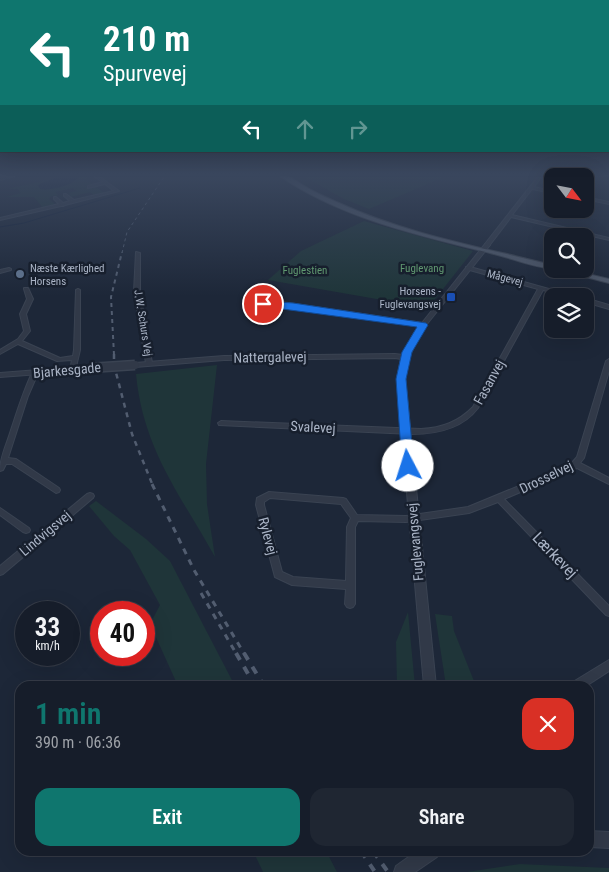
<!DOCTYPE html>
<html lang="en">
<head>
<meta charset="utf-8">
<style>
	body { margin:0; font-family:"Roboto Condensed",sans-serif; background:#1f2632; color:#f1f3f6; height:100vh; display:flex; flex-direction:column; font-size:19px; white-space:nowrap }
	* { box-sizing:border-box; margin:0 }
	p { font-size:16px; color:#9ea2a8 }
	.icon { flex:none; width:28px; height:28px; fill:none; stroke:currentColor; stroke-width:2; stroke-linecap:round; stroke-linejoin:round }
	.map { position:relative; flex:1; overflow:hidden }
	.details { position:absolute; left:15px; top:681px; width:579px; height:175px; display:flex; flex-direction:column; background:#161d2a; border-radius:15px; box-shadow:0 5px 20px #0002,0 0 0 1px #353b47 }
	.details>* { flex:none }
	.hud { position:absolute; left:0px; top:0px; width:610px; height:152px; box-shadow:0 5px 20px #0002,0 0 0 1px #353b47; background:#0f766e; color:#fff; overflow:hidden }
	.needle { width:32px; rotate:122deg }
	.tools { position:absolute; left:544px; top:168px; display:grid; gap:10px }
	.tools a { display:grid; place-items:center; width:50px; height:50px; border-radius:10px; background:#161d2a; box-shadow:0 5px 20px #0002,0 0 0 1px #353b47; font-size:25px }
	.speed { position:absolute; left:15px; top:601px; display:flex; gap:10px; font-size:25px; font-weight:700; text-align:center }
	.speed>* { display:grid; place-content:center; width:65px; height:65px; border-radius:50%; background:#161d2a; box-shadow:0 5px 20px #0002,0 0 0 1px #353b47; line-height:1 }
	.speed small { font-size:12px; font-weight:400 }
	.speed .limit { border:8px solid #d22; background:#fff; color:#111 }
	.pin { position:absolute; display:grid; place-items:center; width:42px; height:42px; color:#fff; margin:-21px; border:2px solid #fff; border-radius:50%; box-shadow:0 1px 5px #0007 }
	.me { position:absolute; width:55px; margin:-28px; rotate:355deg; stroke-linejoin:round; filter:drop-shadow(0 0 4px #0008) }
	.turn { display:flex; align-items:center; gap:18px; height:105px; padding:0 20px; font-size:22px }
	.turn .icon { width:65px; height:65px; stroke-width:2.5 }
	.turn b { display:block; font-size:35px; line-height:42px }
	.lanes { display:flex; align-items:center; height:48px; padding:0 20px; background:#0003; justify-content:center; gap:25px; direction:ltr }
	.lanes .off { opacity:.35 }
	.round { display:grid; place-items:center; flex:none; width:52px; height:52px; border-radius:15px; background:#1f2632 }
	.headline { display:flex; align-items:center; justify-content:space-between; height:85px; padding:0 20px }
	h1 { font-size:30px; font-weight:600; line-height:38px; color:#0f766e }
	.primary-button { display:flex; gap:10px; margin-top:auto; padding:10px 20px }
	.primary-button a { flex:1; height:58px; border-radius:15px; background:#0f766e; color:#fff; font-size:20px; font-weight:600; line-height:58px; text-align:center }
	.primary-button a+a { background:#1f2632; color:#f1f3f6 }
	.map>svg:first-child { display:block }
	.green { fill:#1f3539 }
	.water { fill:#111e36 }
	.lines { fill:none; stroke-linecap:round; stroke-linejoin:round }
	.stream { stroke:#111e36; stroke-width:1 }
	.minor-casing { stroke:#3a4352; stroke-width:2 }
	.tertiary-casing { stroke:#3a4352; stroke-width:2 }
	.primary-casing { stroke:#3a4352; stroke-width:2 }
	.minor { fill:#313948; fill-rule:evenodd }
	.tertiary { fill:#313948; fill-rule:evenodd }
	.primary { fill:#4e5869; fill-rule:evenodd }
	.rail-far4 { stroke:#525d70; stroke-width:1; stroke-dasharray:3 3; stroke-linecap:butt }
	.rail-far3 { stroke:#525d70; stroke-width:2; stroke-dasharray:4 4; stroke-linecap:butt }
	.rail-far2 { stroke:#525d70; stroke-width:2.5; stroke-dasharray:5 5; stroke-linecap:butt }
	.rail-far1 { stroke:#525d70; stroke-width:3; stroke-dasharray:6 6; stroke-linecap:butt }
	.rail { stroke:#525d70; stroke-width:4; stroke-dasharray:8 8; stroke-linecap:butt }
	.tertiary-bridge-casing { stroke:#3a4352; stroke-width:11; stroke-linecap:butt }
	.tertiary-bridge { stroke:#313948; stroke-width:8 }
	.route { fill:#1a73e8; stroke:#114b97 }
	.service-dot { fill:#5c6f8a; stroke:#171f2d; stroke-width:2 }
	.transit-dot { fill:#1a4fb4; stroke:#171f2d; stroke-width:2 }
	.labels { text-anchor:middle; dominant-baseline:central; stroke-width:5; stroke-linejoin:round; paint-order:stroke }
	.far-poi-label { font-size:11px; fill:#aab4c6; stroke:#171f2d; text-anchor:start }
	.far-park-label { font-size:11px; fill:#609870; stroke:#171f2d }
	.far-street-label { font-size:11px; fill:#aab4c6; stroke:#171f2d }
	.street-label { font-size:14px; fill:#aab4c6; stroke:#171f2d }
	.near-street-label { font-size:16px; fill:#aab4c6; stroke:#171f2d }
</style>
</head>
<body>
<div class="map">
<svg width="609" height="872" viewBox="0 0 609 872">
	<rect width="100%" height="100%" fill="#1d2738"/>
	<g class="green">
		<path d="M80 174H126L104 175 108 180 100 175 85 178 92 184 86 185 87 187H96L104 193 95 196 90 192 71 197 69 193 77 191 73 188 55 192 58 195H64L51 196 49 199 56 205 43 208 34 197H6L21 193 18 189H7L52 179 38 185Z"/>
		<path d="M299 174H451L369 209 344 199Z"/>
		<path d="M364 221 473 251 428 308 268 280 301 251Z"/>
		<path d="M217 365 206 464 207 504 215 557C180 494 143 449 136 374Z"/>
		<path d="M96 501 146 539 170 561 235 686H178L150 624 160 605 130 550 114 536 89 506Z"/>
		<path d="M408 612 415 686H397L396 642Z"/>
		<path d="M435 614 452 616 454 631 476 686H446Z"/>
		<path d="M253 851H326L337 872H263Z"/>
		<path d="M520 864 609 868V872H467Z"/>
	</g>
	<path class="water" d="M68 175H81C74 185 52 191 40 189L38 185 52 179Z"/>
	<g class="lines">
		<g class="stream">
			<path d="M174 178 185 174"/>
			<path d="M0 227 24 223 140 188"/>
		</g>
		<defs>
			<g id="minor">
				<path d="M16 174H23L0 180V178Z"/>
				<path d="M540 174H543L534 187 552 191V193L532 189 512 215 609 238V240L511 217 489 246H485V244Z"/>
				<path d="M604 174H609V176L604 175Z"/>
				<path d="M95 175H97L119 191 65 205 63 206H61L0 220V218L59 204 54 199V197H56L63 203 70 201 64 196V194H66L74 200 114 191 105 184 88 188V186L103 182 95 177Z"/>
				<path d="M585 197 609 202V204L585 199Z"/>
				<path d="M136 252 140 253V292L152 363 149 365 146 363 134 292Z"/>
				<path d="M466 267H470L574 296H566L543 290 478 408C462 429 437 434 412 434L219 425 218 423 221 421 421 429C442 428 458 422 473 407L538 289 466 269Z"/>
				<path d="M9 268 11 269V270L0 273V270Z"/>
				<path d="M24 288H28L33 299 26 314 30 331 22 341 60 358 73 356 74 350 76 290 78 289 80 290V350L75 371 73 372 70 370 72 360 57 361 18 344 0 354V350L18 339 24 331 20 314 27 299 24 289Z"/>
				<path d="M585 298 609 305V309L585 302Z"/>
				<path d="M275 301 423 323 426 325 423 327 275 305 263 306 260 304 263 302Z"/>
				<path d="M609 359V371L584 458 580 463 609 478V484L577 468 504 499 609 606V616L606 615 498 502 469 513 406 522 358 521 355 527V604L353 607 350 608 347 607 345 604 346 589 292 585 275 577 256 505 257 498 269 492 343 498 346 499 357 515 406 516 468 507 570 465 577 457 606 361ZM270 498 341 504 351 518 347 527 346 581 293 577 282 572 264 505V502Z"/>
				<path d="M35 371 38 373 28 396 8 458 16 459 59 488 60 490 59 492 56 493 12 464H6L3 470 0 471C0 457 6 446 10 433 17 412 23 392 32 373Z"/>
				<path d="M90 493 93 494 94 496 93 498 3 574 0 575V566L87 494Z"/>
				<path d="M0 508 29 528 30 530 29 532 26 533 23 532 0 515Z"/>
				<path d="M609 660V671L586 686H572L573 682Z"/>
			</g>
			<g id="tertiary">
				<path d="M485 244 490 245 419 334 409 358 405 379 436 686H424L397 379 401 359 395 358 224 360 135 367 131 365 135 363 224 356 395 354 403 355 414 333Z"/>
				<path d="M90 366 94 368 93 370 0 377V373Z"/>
				<path d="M589 831 609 832V848L589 847Z"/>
				<path d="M417 851H439L437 857 415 872H394L396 866Z"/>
			</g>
			<g id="primary">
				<path d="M277 174C289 174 300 184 311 190 320 195 330 199 339 203 406 234 481 247 552 265L553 269C533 267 511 258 490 253 420 236 337 217 277 174Z"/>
				<path d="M557 269H567L609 279V283L558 270Z"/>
			</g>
		</defs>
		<use href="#minor" class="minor-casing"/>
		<use href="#tertiary" class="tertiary-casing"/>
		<use href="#primary" class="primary-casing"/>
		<use href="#minor" class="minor"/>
		<use href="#tertiary" class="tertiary"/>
		<use href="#primary" class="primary"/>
		<path class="rail-far4" d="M122 253 127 232 166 174"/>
		<path class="rail-far3" d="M114 355 111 297 122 252"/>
		<path class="rail-far2" d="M114 354V365L132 434 153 486"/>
		<g class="rail-far1">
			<path d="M152 484 194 570 245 655"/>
			<path d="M201 593 237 655"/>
		</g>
		<g class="rail">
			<path d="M236 653 255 686"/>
			<path d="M244 653 264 686"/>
			<path d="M361 851 375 872"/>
			<path d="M373 851 388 872"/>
		</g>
		<defs>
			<path id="tertiary-bridge" d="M90 368 135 365"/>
		</defs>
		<use href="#tertiary-bridge" class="tertiary-bridge-casing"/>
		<use href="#tertiary-bridge" class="tertiary-bridge"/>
	</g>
	<linearGradient id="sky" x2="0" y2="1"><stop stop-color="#10151f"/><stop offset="0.59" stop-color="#3a475e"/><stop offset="1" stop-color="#3a475e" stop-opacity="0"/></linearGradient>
	<rect width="609" height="296" fill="url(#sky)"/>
	<path class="route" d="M263 301 293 303 426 323 428 325 412 352 406 379 414 466 412 470H403L402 466 396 379 402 352 417 327 260 306V302Z"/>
	<circle class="service-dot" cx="20" cy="274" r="5"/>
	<rect class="transit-dot" x="446" y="292" width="10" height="10" rx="2.5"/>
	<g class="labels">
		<g class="far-poi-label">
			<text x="30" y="268">Næste Kærlighed<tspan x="30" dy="13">Horsens</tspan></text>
			<text x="441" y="291" text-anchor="end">Horsens -<tspan x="441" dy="13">Fuglevangsvej</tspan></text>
		</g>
		<g class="far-park-label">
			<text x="422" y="268">Fuglevang</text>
			<text x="305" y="270">Fuglestien</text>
		</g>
		<g class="far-street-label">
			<text transform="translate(505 278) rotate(15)">Mågevej</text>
			<text transform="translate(143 323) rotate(81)">J.W. Schurs Vej</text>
		</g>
		<g class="street-label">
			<text transform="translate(270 357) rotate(-1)">Nattergalevej</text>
			<text transform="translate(67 370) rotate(-5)">Bjarkesgade</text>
			<text transform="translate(489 382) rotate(-61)">Fasanvej</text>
			<text transform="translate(313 427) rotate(3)">Svalevej</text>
			<text transform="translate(546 477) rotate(-26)">Drosselvej</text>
			<text transform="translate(45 533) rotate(-40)">Lindvigsvej</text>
			<text transform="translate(268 536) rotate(75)">Rylevej</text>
			<text transform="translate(415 542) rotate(-95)">Fuglevangsvej</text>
		</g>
		<g class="near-street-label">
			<text transform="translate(555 555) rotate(46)">Lærkevej</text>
		</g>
	</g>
</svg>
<div class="tools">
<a><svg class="needle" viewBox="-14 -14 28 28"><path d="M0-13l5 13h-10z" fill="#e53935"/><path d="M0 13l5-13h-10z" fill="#9ea2a8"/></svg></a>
<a><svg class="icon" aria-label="search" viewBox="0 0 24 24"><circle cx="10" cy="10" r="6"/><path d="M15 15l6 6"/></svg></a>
<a><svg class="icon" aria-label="layers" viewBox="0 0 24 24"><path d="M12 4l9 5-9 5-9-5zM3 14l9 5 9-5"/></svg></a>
</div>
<div class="speed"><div>33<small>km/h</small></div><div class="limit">40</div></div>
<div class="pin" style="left:263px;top:304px;background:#d93025"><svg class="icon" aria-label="arrive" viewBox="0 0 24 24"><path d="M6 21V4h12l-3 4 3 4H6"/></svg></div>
<svg class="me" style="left:408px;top:466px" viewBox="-20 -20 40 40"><circle r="19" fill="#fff"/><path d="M0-13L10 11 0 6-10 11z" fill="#1a73e8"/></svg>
<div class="hud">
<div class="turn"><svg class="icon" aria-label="left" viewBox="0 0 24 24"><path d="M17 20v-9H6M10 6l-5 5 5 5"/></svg><div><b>210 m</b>Spurvevej</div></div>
<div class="lanes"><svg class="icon" aria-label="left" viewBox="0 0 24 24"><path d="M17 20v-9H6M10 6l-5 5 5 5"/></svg><svg class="icon off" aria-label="ahead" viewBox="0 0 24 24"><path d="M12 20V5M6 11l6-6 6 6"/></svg><svg class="icon off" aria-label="right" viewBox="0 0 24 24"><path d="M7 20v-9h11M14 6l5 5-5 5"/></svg></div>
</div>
<section class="details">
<div class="headline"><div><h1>1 min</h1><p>390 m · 06:36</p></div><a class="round" style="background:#d93025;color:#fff"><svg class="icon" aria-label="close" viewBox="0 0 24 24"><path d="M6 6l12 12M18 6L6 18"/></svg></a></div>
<div class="primary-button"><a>Exit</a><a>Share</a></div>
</section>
</div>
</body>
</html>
